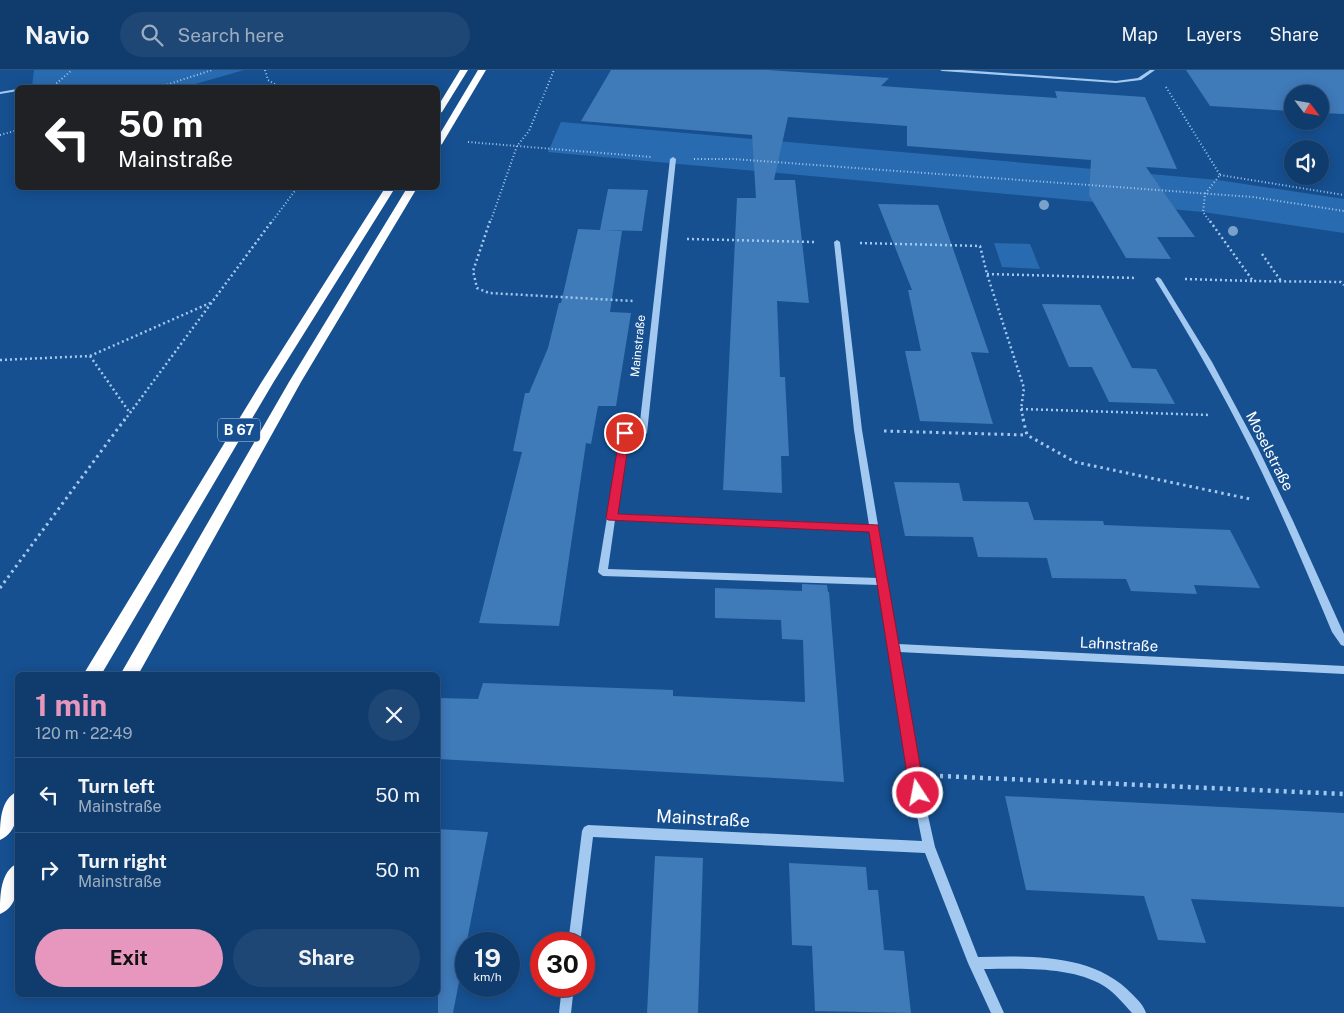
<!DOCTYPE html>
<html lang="en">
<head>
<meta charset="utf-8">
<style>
	body { margin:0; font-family:"Public Sans",sans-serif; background:#1e4775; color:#f1f3f6; height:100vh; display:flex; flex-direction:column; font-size:19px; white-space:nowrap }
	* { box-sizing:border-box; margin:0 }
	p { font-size:16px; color:#9cadc2 }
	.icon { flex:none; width:28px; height:28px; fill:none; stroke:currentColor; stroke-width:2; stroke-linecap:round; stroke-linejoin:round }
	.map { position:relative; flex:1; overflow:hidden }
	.panel { position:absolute; left:15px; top:602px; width:425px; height:325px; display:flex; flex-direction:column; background:#103c6d; border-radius:8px; box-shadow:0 2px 12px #0003,0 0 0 1px #305680 }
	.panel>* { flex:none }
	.banner { position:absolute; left:15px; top:15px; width:425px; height:105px; border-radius:8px; box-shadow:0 2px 12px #0003,0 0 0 1px #305680; background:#202124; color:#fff; overflow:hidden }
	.needle { width:32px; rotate:121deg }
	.buttons { position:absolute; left:1284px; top:15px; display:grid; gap:10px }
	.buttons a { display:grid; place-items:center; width:45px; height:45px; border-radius:50%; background:#103c6d; box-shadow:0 2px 12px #0003,0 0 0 1px #305680; font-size:25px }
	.speed { position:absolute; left:455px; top:862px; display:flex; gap:10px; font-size:25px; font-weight:700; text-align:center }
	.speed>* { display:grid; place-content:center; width:65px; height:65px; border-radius:50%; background:#103c6d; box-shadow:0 2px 12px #0003,0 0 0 1px #305680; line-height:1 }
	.speed small { font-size:12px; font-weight:400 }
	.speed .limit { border:8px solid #d22; background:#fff; color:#111 }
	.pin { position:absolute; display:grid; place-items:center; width:42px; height:42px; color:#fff; margin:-21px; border:2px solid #fff; border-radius:50%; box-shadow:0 1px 5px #0007 }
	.me { position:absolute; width:55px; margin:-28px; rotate:349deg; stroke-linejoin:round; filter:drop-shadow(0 0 4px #0008) }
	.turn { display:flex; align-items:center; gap:18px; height:105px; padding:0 20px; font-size:22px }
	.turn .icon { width:65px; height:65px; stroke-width:2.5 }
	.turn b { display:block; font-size:35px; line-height:42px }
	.round { display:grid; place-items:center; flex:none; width:52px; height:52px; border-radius:26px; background:#1e4775 }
	.summary { display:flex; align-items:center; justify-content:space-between; height:85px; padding:0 20px }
	h1 { font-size:30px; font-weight:700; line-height:38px; color:#e797bd }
	.primary-button { display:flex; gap:10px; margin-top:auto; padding:10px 20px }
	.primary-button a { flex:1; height:58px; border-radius:30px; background:#e797bd; color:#111; font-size:20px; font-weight:700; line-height:58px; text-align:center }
	.primary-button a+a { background:#1e4775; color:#f1f3f6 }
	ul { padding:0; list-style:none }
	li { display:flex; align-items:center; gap:15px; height:75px; padding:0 20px; border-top:1px solid #305680 }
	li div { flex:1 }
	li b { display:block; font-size:19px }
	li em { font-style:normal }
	header { display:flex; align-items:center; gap:30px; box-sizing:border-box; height:70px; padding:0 25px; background:#103c6d; border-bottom:1px solid #305680 }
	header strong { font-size:24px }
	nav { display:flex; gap:28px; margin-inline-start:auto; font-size:18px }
	.search { width:350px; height:45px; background:#1e4775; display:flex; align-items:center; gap:12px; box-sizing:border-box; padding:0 18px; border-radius:28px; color:#9cadc2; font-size:19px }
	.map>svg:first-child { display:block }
	.green { fill:#296bb0 }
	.building { fill:#3f7ab9 }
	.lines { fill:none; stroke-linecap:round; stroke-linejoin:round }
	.path-far3 { stroke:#a4c9f0; stroke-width:2; stroke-dasharray:1 2.5; stroke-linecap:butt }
	.path-far2 { stroke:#a4c9f0; stroke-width:2.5; stroke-dasharray:2 3; stroke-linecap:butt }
	.path-far1 { stroke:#a4c9f0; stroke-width:3; stroke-dasharray:2.5 4; stroke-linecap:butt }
	.path { stroke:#a4c9f0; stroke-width:4.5; stroke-dasharray:3 5; stroke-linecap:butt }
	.minor { fill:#a4c9f0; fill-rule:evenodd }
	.highway { fill:#fff; fill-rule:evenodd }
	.tree { fill:#7aa1cb }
	.route { fill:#e11d48; stroke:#92132f }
	.labels { text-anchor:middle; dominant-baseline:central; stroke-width:4; stroke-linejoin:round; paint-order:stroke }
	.far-street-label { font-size:12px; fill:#fff; stroke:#165091 }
	.shield { fill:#165091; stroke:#b9cade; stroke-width:1 }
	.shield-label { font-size:14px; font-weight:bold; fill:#fff }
	.street-label { font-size:15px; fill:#fff; stroke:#165091 }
	.near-street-label { font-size:18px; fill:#fff; stroke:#165091 }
</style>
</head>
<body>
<header>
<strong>Navio</strong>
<div class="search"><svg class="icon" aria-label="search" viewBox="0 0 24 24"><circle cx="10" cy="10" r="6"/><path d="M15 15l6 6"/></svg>Search here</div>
<nav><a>Map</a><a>Layers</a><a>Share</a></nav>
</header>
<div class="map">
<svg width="1344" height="943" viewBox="0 0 1344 943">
	<rect width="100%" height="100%" fill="#165091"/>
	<g class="green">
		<path d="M34 0H244L185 17H32Z"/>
		<path d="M561 52 1218 110 1344 129V163L1203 142 548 82Z"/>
		<path d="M994 173 1030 174 1040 199 1002 197Z"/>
	</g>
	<g class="building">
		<path d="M611 0H767L889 8 881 16 995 24 1057 28 1055 21 1145 27 1177 99 1146 97 1195 167H1157L1171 189 1126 188 1089 125 1091 90 907 76V56L788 47 774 110H795L809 233 777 231 780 307H785L789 386H781L782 423 723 420 737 128H756L752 65 581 51Z"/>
		<path d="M1186 0H1344V44L1320 43V24H1292V41L1210 36Z"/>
		<path d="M608 119 648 120 642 161 603 160 622 161 610 242 631 243 616 336H598L591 374 586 373 559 556 479 553 522 382 513 381 525 323H529L548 278 559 233H561L578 159 600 160Z"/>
		<path d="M878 134 938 135 989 283 971 282 993 354 920 351 905 281H921L908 220H912Z"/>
		<path d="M1042 234 1100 235 1132 298 1156 299 1175 334 1109 332 1092 297H1069Z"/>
		<path d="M894 412 959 413 963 431 1028 432 1034 450 1103 451 1104 455 1230 460 1260 518 1194 515 1197 524 1131 521 1126 509 1052 508 1047 488 978 487 973 467 905 466Z"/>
		<path d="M802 514 827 515 828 522H829L844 712 438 689V628L478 629 483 613 673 620V626L805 632 803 570 782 569 781 550 715 548V518L802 521Z"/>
		<path d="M1005 726 1344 743V837L1191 829 1206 873 1158 870 1144 826 1026 820Z"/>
		<path d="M438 759 488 762 453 943H438Z"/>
		<path d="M655 786 703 788 698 943H647Z"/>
		<path d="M789 793 866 797 868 820H878L884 880 904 881 911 943 815 941 812 876 792 875Z"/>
	</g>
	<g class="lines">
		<g class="path-far3">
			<path d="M265 0 268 10 281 18"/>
			<path d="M1166 17 1220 105 1205 124 1203 142 1211 153"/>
			<path d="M40 18 51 16"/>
			<path d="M51 18 72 0"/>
			<path d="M157 18 212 0"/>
			<path d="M0 65 18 60"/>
			<path d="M468 72 651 87"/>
			<path d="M694 89H733L1253 127 1344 141"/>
			<path d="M1220 105 1344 125"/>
			<path d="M271 153 297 118"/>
			<path d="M490 153 517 76 529 61 554 0"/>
		</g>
		<g class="path-far2">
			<path d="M490 151 473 201 477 218 489 223 633 231"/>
			<path d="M1210 151 1253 211 1341 212 1344 215"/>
			<path d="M687 169 814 172"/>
			<path d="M860 173 980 176 987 204 1024 318 1021 339 1024 351"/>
			<path d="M1262 184 1281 211"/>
			<path d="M987 204 1137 208"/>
			<path d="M1185 209 1253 211"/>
			<path d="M90 286 130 343"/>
			<path d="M0 290 90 286 210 233"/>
			<path d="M1021 339 1210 345"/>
			<path d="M124 351 272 151"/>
		</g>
		<g class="path-far1">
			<path d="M1023 349 1027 365 1075 392 1250 429"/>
			<path d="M884 361 1027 365"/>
			<path d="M0 518 125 349"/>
		</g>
		<path class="path" d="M940 706 1344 724"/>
		<g class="minor">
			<path d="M940 0H962L1116 11 1138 8 1150 0H1155L1141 10 1116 13 942 1Z"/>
			<path d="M17 19 18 21 0 24V22Z"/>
			<path d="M673 87 676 89 647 363 643 366H628L616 444 869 455 854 360 834 172 837 170 840 172 862 360 898 574 1344 596V604L899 582 919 705 935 777 978 887C1030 886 1094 883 1133 925 1138 930 1144 936 1146 943H1132C1123 933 1115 923 1104 916 1071 896 1021 899 984 899L1004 943H991L968 893 925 783 593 767 580 874H568L582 761 584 757 588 755 922 771 909 705 879 515 603 506 600 504 598 502 621 363 625 360H639L670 89ZM615 450 870 461 878 508 608 499Z"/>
			<path d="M1158 207 1161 209 1212 292 1258 378 1293 451 1344 564V576L1341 575 1332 562C1306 500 1280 438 1250 378 1221 320 1189 264 1155 209Z"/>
			<path d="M562 916H574L571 943H559Z"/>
		</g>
		<g class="highway">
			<path d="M460 0H468L442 42 438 44V36Z"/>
			<path d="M478 0H486L442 74 438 77V67Z"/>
			<path d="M385 118H395L273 313 101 605H83L261 313Z"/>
			<path d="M407 118H417L301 312 138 605H120L289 312Z"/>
			<path d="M18 721C18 739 19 762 0 770 0 752 0 729 18 721Z"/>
			<path d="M18 793C18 812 20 836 0 844 0 826 0 801 18 793Z"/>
		</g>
	</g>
	<g class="tree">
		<circle cx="1044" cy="135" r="5"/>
		<circle cx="1233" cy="161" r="5"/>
	</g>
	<path class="route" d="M625 359 630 363 618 444 878 455 925 723 923 728 918 730 913 728 910 723 869 462 608 450 606 448 620 363Z"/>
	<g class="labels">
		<g class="far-street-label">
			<text transform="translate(638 276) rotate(-84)">Mainstraße</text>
		</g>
		<rect class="shield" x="218" y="348.5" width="42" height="23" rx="4"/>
		<g class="shield-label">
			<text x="239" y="360">B 67</text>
		</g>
		<g class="street-label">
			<text transform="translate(1270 381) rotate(63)">Moselstraße</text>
			<text transform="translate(1119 574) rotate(3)">Lahnstraße</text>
		</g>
		<g class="near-street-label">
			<text transform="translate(703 748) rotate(3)">Mainstraße</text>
		</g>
	</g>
</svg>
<div class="buttons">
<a><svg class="needle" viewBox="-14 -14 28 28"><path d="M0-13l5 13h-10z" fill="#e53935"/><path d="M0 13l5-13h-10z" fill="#9cadc2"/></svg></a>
<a><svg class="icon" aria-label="sound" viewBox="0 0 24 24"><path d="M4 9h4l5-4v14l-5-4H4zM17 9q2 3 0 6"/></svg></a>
</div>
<div class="speed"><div>19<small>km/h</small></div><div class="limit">30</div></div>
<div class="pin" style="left:625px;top:363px;background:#d93025"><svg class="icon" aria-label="arrive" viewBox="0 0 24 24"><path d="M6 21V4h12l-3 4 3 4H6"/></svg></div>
<svg class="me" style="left:918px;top:723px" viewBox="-20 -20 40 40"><circle r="17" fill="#e11d48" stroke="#fff" stroke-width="3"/><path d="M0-11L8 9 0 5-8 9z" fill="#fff"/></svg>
<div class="banner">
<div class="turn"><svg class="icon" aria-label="left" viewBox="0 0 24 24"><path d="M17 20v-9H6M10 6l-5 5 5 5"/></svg><div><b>50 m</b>Mainstraße</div></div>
</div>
<section class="panel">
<div class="summary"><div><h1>1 min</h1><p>120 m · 22:49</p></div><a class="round"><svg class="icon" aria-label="close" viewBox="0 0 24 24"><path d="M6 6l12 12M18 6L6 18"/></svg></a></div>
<ul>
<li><svg class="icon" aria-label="left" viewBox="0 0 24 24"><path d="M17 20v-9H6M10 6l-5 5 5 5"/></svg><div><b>Turn left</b><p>Mainstraße</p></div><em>50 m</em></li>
<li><svg class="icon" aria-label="right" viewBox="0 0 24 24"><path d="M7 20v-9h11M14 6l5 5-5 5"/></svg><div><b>Turn right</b><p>Mainstraße</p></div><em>50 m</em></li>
</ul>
<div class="primary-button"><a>Exit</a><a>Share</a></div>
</section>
</div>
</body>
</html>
